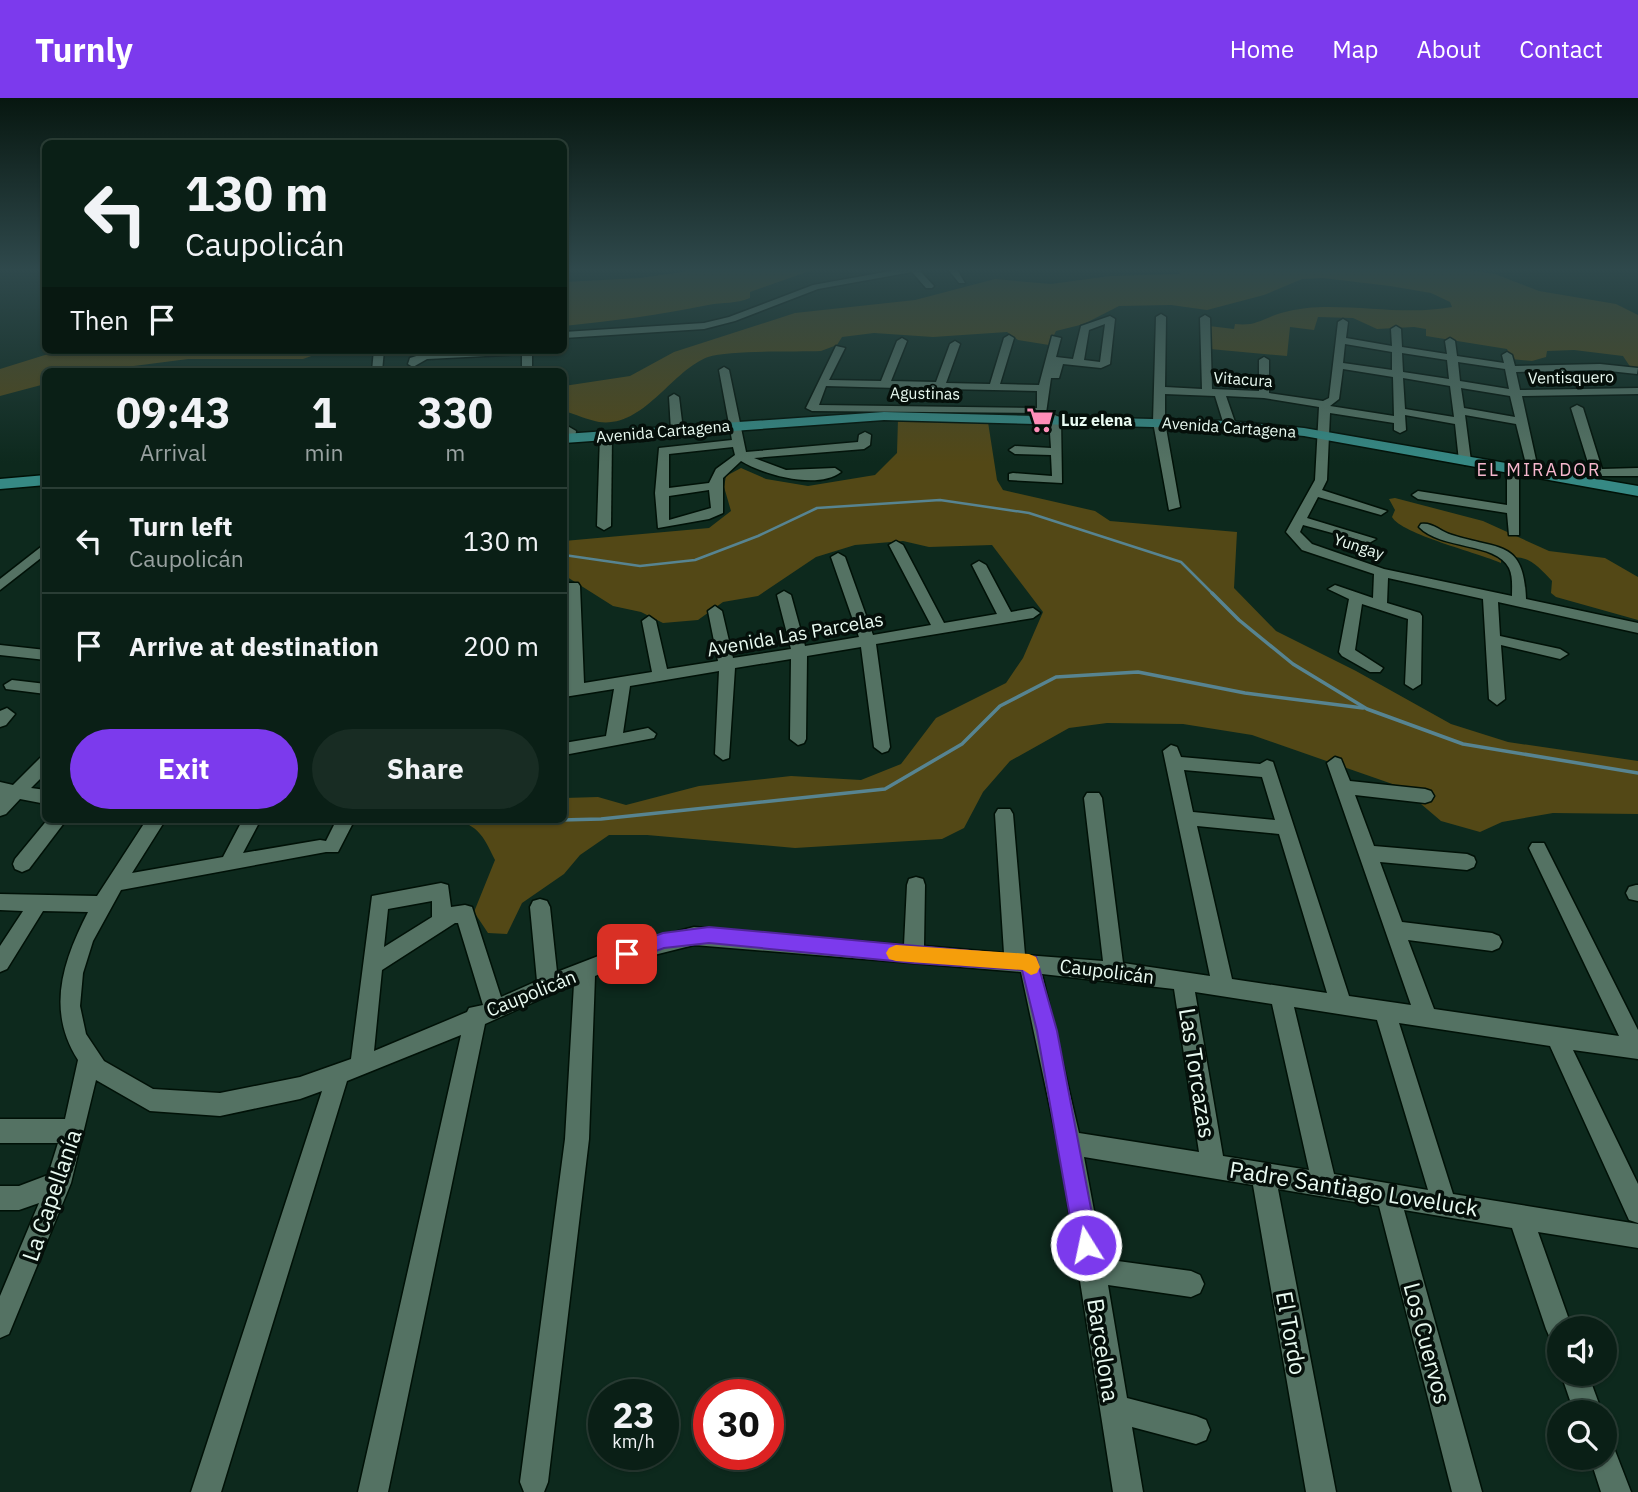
<!DOCTYPE html>
<html lang="en">
<head>
<meta charset="utf-8">
<style>
	body { margin:0; font-family:"IBM Plex Sans",sans-serif; background:#182c23; color:#f1f3f6; height:100vh; display:flex; flex-direction:column; font-size:26px; white-space:nowrap }
	* { box-sizing:border-box; margin:0 }
	p { font-size:23px; color:#99a2a1 }
	.icon { flex:none; width:38px; height:38px; fill:none; stroke:currentColor; stroke-width:2; stroke-linecap:round; stroke-linejoin:round }
	.map { position:relative; flex:1; overflow:hidden }
	.panel { position:absolute; left:42px; top:270px; width:525px; height:455px; display:flex; flex-direction:column; background:#0a1f16; border-radius:10px; box-shadow:0 2px 5px #0004,0 0 0 2px #2a3d35 }
	.panel>* { flex:none }
	.banner { position:absolute; left:42px; top:42px; width:525px; height:214px; border-radius:10px; box-shadow:0 2px 5px #0004,0 0 0 2px #2a3d35; background:#0a1f16; color:#f1f3f6; overflow:hidden }
	.fabs { position:absolute; left:1547px; top:1218px; display:grid; gap:14px }
	.fabs a { display:grid; place-items:center; width:70px; height:70px; border-radius:50%; background:#0a1f16; box-shadow:0 2px 5px #0004,0 0 0 2px #2a3d35; font-size:35px }
	.speed { position:absolute; left:588px; top:1281px; display:flex; gap:14px; font-size:35px; font-weight:700; text-align:center }
	.speed>* { display:grid; place-content:center; width:91px; height:91px; border-radius:50%; background:#0a1f16; box-shadow:0 2px 5px #0004,0 0 0 2px #2a3d35; line-height:1 }
	.speed small { font-size:18px; font-weight:400 }
	.speed .limit { border:10px solid #d22; background:#fff; color:#111 }
	.pin { position:absolute; display:grid; place-items:center; width:60px; height:60px; color:#fff; margin:-30px; border-radius:14px; box-shadow:0 4px 10px #0006 }
	.me { position:absolute; width:77px; margin:-38px; rotate:350deg; stroke-linejoin:round; filter:drop-shadow(0 0 5px #0008) }
	.turn { display:flex; align-items:center; gap:24px; height:147px; padding:0 28px; font-size:32px }
	.turn .icon { width:91px; height:91px; stroke-width:2.5 }
	.turn b { display:block; font-size:49px; line-height:60px }
	.then { display:flex; align-items:center; height:66px; padding:0 28px; background:#0003; gap:14px; font-size:26px }
	.eta { display:flex; justify-content:space-evenly; align-items:center; height:119px; text-align:center }
	.eta b { font-size:42px; font-weight:800; line-height:49px }
	.primary-button { display:flex; gap:14px; margin-top:auto; padding:14px 28px }
	.primary-button a { flex:1; height:80px; border-radius:42px; background:#7c3aed; color:#fff; font-size:28px; font-weight:800; line-height:80px; text-align:center }
	.primary-button a+a { background:#182c23; color:#f1f3f6 }
	ul { padding:0; list-style:none }
	li { display:flex; align-items:center; gap:21px; height:105px; padding:0 28px; border-top:2px solid #2a3d35 }
	li div { flex:1 }
	li b { display:block; font-size:26px }
	li em { font-style:normal }
	header { display:flex; align-items:center; gap:42px; box-sizing:border-box; height:98px; padding:0 35px; background:#7c3aed; color:#fff }
	header strong { font-size:33px }
	nav { display:flex; gap:38px; margin-inline-start:auto; font-size:24px }
	.map>svg:first-child { display:block }
	.forest { fill:#534816 }
	.lines { fill:none; stroke-linecap:round; stroke-linejoin:round }
	.stream-far1 { stroke:#578491; stroke-width:2.5 }
	.stream { stroke:#578491; stroke-width:3.5 }
	.minor-casing { stroke:#001107; stroke-width:3 }
	.major-casing { stroke:#001107; stroke-width:3 }
	.minor { fill:#547263; fill-rule:evenodd }
	.major { fill:#368984; fill-rule:evenodd }
	.route { fill:#7c3aed; stroke:#51269a; stroke-width:2 }
	.slow { fill:#f59e0b }
	.labels { text-anchor:middle; dominant-baseline:central; stroke-width:7; stroke-linejoin:round; paint-order:stroke }
	.far-street-label { font-size:16px; fill:#e9faf1; stroke:#050f0a }
	.far-poi-label { font-size:16px; font-weight:bold; fill:#e9faf1; stroke:#050f0a; text-anchor:start }
	.far-neighbourhood-label { font-size:18px; letter-spacing:2px; fill:#f7b6cd; stroke:#050f0a }
	.street-label { font-size:19px; fill:#e9faf1; stroke:#050f0a }
	.near-street-label { font-size:23px; fill:#e9faf1; stroke:#050f0a }
</style>
</head>
<body>
<header>
<strong>Turnly</strong>
<nav><a>Home</a><a>Map</a><a>About</a><a>Contact</a></nav>
</header>
<div class="map">
<svg width="1638" height="1394" viewBox="0 0 1638 1394">
	<rect width="100%" height="100%" fill="#0d291d"/>
	<g class="forest">
		<path d="M687 170H818L750 194V200C735 206 724 204 708 207 660 217 612 223 564 228V184L640 180 682 174Z"/>
		<path d="M1176 170H1457L1495 176 1539 193 1616 206 1638 217V271L1631 270 1623 258 1574 252 1547 253 1546 259 1532 263 1511 261 1507 251 1426 238V231L1414 229 1377 231 1353 220 1318 219 1314 232 1290 229 1287 258 1210 251 1209 228 1234 231 1235 226C1253 228 1259 223 1275 217 1288 212 1309 209 1323 209 1366 208 1410 217 1452 209L1450 204 1431 195 1390 188 1323 180 1302 181 1264 197 1207 212 1171 207 1119 208 1084 226 1056 233 1049 247 1018 242 1007 234 933 239 874 235 842 239 837 247 821 253C796 254 729 252 708 259 671 273 644 330 599 324 588 322 575 316 564 313V288L630 278 674 254 795 215 915 202 995 181 1051 186 1110 178 1180 176Z"/>
		<path d="M61 252H328L303 261H188L95 273H46L45 286 0 298V271Z"/>
		<path d="M898 321 988 324 997 382 1003 392 1095 413 1110 423 1237 434 1234 490 1276 533 1356 573 1451 626 1508 644 1638 663V716L1553 715 1502 724 1480 734 1441 723 1401 689 1252 637 1183 626 1107 625 1069 630 1010 663 983 694 964 730 942 741 795 750 647 737H609L580 757 564 776 522 805 507 836 488 835 474 814 495 762C483 737 477 724 446 721H564V700L598 699 626 707 699 688 791 678 861 682 901 666 936 620 1006 585 1023 560 1043 514 992 447 929 449 903 443 855 447 816 459 758 498 723 504 698 522 663 525 641 514 613 508 564 477V443L709 430 731 413 724 389 726 378 741 370 766 381 808 388 875 377 897 355Z"/>
		<path d="M1395 400 1483 423 1549 453 1605 460 1638 479V522L1556 499 1551 495 1552 483C1537 467 1525 453 1501 462V465C1479 455 1401 436 1392 419L1395 412 1389 401Z"/>
	</g>
	<g class="lines">
		<path class="stream-far1" d="M564 457 640 468 695 462 758 438 817 410 940 402 1029 415 1181 464 1214 497"/>
		<g class="stream">
			<path d="M1212 495 1239 522 1293 566 1367 611 1463 646 1638 675"/>
			<path d="M520 723 601 721 885 691 962 646 1000 608 1056 579 1138 574 1245 595 1363 610"/>
		</g>
		<defs>
			<g id="minor">
				<path d="M907 170H926L920 173 934 188 932 190H926L912 174 818 191 735 223 704 231 564 240V234L704 225 729 219 813 187Z"/>
				<path d="M947 170H956L965 185H959Z"/>
				<path d="M1161 216 1166 219 1165 289 1202 291 1200 220 1205 217 1210 220 1212 291 1259 293V262L1264 259 1269 262V295L1323 303 1329 300 1338 224 1343 221 1348 224 1346 240 1392 248 1391 231 1396 228 1401 231 1402 249 1447 256 1445 243 1450 240 1455 243 1457 258 1504 265 1502 257 1507 254 1512 257 1515 268 1600 266 1638 270 1637 276 1600 272 1516 274 1520 292 1638 290V296L1522 298 1538 371H1590L1571 310 1577 307 1583 310 1602 371 1638 370V378H1529L1516 326 1465 317 1471 363 1465 367 1459 363 1455 326 1405 317 1406 332 1400 335 1394 332V325L1330 315 1327 382 1322 392 1387 413 1381 417 1318 399 1307 420 1376 441 1369 445 1303 427 1300 434 1312 446 1384 471 1512 498C1512 489 1513 478 1509 470 1496 444 1441 452 1419 429L1421 426C1432 424 1441 434 1452 437 1498 452 1524 441 1526 501L1638 525V535L1498 504 1500 538 1560 551 1568 556 1560 561 1501 547 1505 601 1497 607 1489 601 1483 501 1388 480 1387 505 1420 515 1422 518 1421 586 1413 591 1405 586 1408 521 1362 506 1355 552 1383 570 1380 574H1370L1342 558 1339 554 1349 501 1328 491 1335 487 1373 500 1374 476 1302 452 1286 434 1315 382 1319 309 1264 300 1226 298 1236 327 1230 330 1224 327 1215 298 1165 296V324L1180 409 1169 412 1153 324 1156 219ZM1345 246 1392 254V272L1343 265ZM1402 255 1447 262 1449 281 1403 274ZM1458 264 1505 271 1509 291 1460 283ZM1343 271 1393 279 1394 318 1330 308 1339 301ZM1403 280 1450 288 1454 319 1405 311ZM1461 290 1510 298 1515 319 1464 310Z"/>
				<path d="M1110 218 1115 221 1110 266 1101 270 1063 266 1059 280H1051L1046 315 812 313 806 310 836 248 845 250 829 282 881 283 897 243 902 240 907 243 891 283 936 284 950 246 955 243 960 246 946 285 990 286 1004 240 1009 237 1014 240 1000 286 1039 287 1052 238 1061 240 1056 259 1073 261 1081 228ZM1105 226 1100 264 1084 262 1089 232ZM826 288 933 291 932 295 937 298 944 291 1037 293V310L819 307Z"/>
				<path d="M374 252H384L382 273H372Z"/>
				<path d="M485 252H532V273H522V256L427 261 413 269 408 266 410 260 426 255Z"/>
				<path d="M724 269 729 272 746 354 858 344 859 337 865 334 871 337 870 347 864 351 754 360 786 372 835 370 841 374C818 392 764 377 741 363L723 380V415L709 421 658 430 655 395 659 350 732 342 719 272ZM733 349 735 357 716 371 709 385 669 390V356ZM709 392 711 410 669 422V398Z"/>
				<path d="M674 296 679 299 683 332 677 335 671 332 669 299Z"/>
				<path d="M1055 317 1061 320 1062 385 1009 382V376L1013 375 1052 378 1051 357 1015 356 1009 352 1015 348 1051 350 1049 320Z"/>
				<path d="M564 326 576 333 575 342 565 340Z"/>
				<path d="M606 334 612 337 611 428 604 432 597 428 600 337Z"/>
				<path d="M1513 367 1519 371V437H1509L1507 415 1418 401 1412 397 1418 393 1507 407V371Z"/>
				<path d="M896 443 903 447 944 525 997 516 972 467 979 463 986 467 1011 514 1033 510 1040 515 1033 520 876 546 890 649 888 653 882 655 874 649 861 549 807 558 806 641 804 645 798 647 790 641 791 561 735 570 729 660 723 662 715 656 719 573 630 588 623 635 648 630 656 636 654 640 564 657V645L606 638 614 591 564 599V589L568 588V485H578L580 488 584 585 652 574 642 523 649 518 656 523 667 571 718 563 708 513 715 508 722 513 733 560 791 551 777 497 784 493 791 497 805 548 859 539 831 459 838 455 845 459 873 537 931 527 889 447Z"/>
				<path d="M46 445V456L0 492V481Z"/>
				<path d="M0 547 46 552V562L0 557Z"/>
				<path d="M12 582 46 586V596L6 591 4 587Z"/>
				<path d="M7 610 15 616 6 627 0 629V613Z"/>
				<path d="M1171 647 1177 649 1181 659 1260 666 1267 662 1273 664 1349 898 1411 907 1327 665 1335 659 1341 661 1350 683 1425 691 1431 693 1434 698 1431 703 1425 705 1355 697 1374 748 1467 756 1474 759 1476 764 1474 769 1467 772 1380 764 1402 824 1492 835 1499 838 1502 844 1499 850 1492 853 1408 842 1434 911 1619 938 1529 750 1532 745H1544L1638 932V961L1573 952 1638 1086V1125L1629 1122 1550 948 1399 925 1453 1096 1638 1126V1150L1538 1134 1572 1230H1559V1244L1550 1240 1546 1231 1512 1130 1404 1112 1482 1394H1452L1379 1108 1278 1091 1336 1394H1306L1253 1087 1084 1059 1103 1161 1191 1173 1200 1177 1204 1186 1200 1195 1191 1199 1108 1187 1127 1300 1196 1318 1206 1322 1210 1332 1206 1342 1196 1346 1132 1329 1143 1394H1113L1061 1061 1021 874 694 847 634 862 595 878 589 1041 548 1384 544 1394H524L520 1384 565 1041 574 886 485 926 388 1394H358L461 937 347 983 221 1394H191L322 993 300 1001 220 1018 150 1013 96 982 71 1085 9 1236 0 1240V1198L39 1105 19 1112H0V1088H19L48 1077 58 1045H0V1021H65L78 962C46 912 63 863 88 814L43 813 7 871 0 874V848L23 813 0 812V796L97 798 147 721H166L132 775 223 759 243 721H261L243 755 320 742 326 743 337 721H355L338 754H326L121 792 93 843 83 875 80 908 86 936 104 963 153 991 220 995 300 979 351 961 372 798 441 785 448 787 451 809 465 807 472 809 501 899 537 883 530 809 533 803 540 801 547 803 550 809 557 874 632 845 694 829 904 847 907 787 909 781 916 779 923 781 925 787 924 848 1004 855 995 716 998 711H1010L1013 716 1025 857 1103 863 1084 700 1087 695H1099L1102 700 1123 865 1210 878 1163 653ZM1184 672 1262 679 1275 722 1193 714ZM1197 728 1279 736 1327 895 1232 881ZM432 803V819L384 849 388 811ZM455 825H458L483 907 469 910 467 914 374 953 382 872ZM1042 876 1174 891 1199 1054 1079 1035ZM1195 894 1272 906 1309 1072 1223 1058ZM1294 909 1377 922 1428 1092 1334 1076Z"/>
				<path d="M46 658V675L31 690 46 692V706L20 701 6 716 0 718V684L13 687 40 660Z"/>
				<path d="M48 721H67L29 771 22 774 15 771 13 766 15 761Z"/>
				<path d="M1636 787H1638V803L1629 801 1626 795 1629 789Z"/>
				<path d="M1561 1276H1588L1602 1314H1574Z"/>
				<path d="M1605 1346 1614 1350 1631 1394H1601L1590 1360H1605Z"/>
			</g>
			<g id="major">
				<path d="M884 314 1230 323 1304 330 1638 388V398L1304 338 1230 331 884 322 564 345V336Z"/>
				<path d="M46 377V387L0 391V381Z"/>
			</g>
		</defs>
		<use href="#minor" class="minor-casing"/>
		<use href="#major" class="major-casing"/>
		<use href="#minor" class="minor"/>
		<use href="#major" class="major"/>
	</g>
	<linearGradient id="sky" x2="0" y2="1"><stop stop-color="#071710"/><stop offset="0.47" stop-color="#2f494c"/><stop offset="1" stop-color="#2f494c" stop-opacity="0"/></linearGradient>
	<rect width="1638" height="365" fill="url(#sky)"/>
	<path class="route" d="M709 829 1036 859 1057 933 1098 1147 1094 1155 1086 1158 1078 1155 1075 1147 1037 933 1022 872 914 865 709 845 664 850 627 864 621 862 618 856 621 850 663 835Z"/>
	<path class="slow" d="M896 847 1029 856 1036 859 1040 869 1037 875 1031 877 1023 872 896 863 889 861 886 855 889 850Z"/>
	<defs>
		<symbol id="supermarket-bare" viewBox="-9 -9 18 18"><path d="M-6-5.5h2.5l.6 2H6L4.5 2H-2.5L-4.4-4H-6ZM-1.5 3.2a1.3 1.3 0 1 0 .1 0ZM3 3.2a1.3 1.3 0 1 0 .1 0Z" fill="#ff8eb9" stroke="#050f0a" stroke-width="2.5" paint-order="stroke"/></symbol>
	</defs>
	<g fill-rule="evenodd">
		<use href="#supermarket-bare" x="1021" y="303" width="38" height="38"/>
	</g>
	<g class="labels">
		<g class="far-street-label">
			<text transform="translate(1571 279) rotate(-1)">Ventisquero</text>
			<text transform="translate(1243 281) rotate(4)">Vitacura</text>
			<text transform="translate(925 295) rotate(1)">Agustinas</text>
			<text transform="translate(1229 329) rotate(4)">Avenida Cartagena</text>
			<text transform="translate(663 333) rotate(-5)">Avenida Cartagena</text>
			<text transform="translate(1359 448) rotate(18)">Yungay</text>
		</g>
		<g class="far-poi-label">
			<text x="1061" y="322">Luz elena</text>
		</g>
		<g class="far-neighbourhood-label">
			<text x="1539" y="371">EL MIRADOR</text>
		</g>
		<g class="street-label">
			<text transform="translate(795 536) rotate(-10)">Avenida Las Parcelas</text>
			<text transform="translate(1107 873) rotate(7)">Caupolicán</text>
			<text transform="translate(531 895) rotate(-22)">Caupolicán</text>
		</g>
		<g class="near-street-label">
			<text transform="translate(1198 975) rotate(81)">Las Torcazas</text>
			<text transform="translate(1354 1090) rotate(9)">Padre Santiago Loveluck</text>
			<text transform="translate(51 1097) rotate(-71)">La Capellanía</text>
			<text transform="translate(1292 1235) rotate(80)">El Tordo</text>
			<text transform="translate(1428 1245) rotate(75)">Los Cuervos</text>
			<text transform="translate(1104 1252) rotate(81)">Barcelona</text>
		</g>
	</g>
</svg>
<div class="fabs">
<a><svg class="icon" aria-label="sound" viewBox="0 0 24 24"><path d="M4 9h4l5-4v14l-5-4H4zM17 9q2 3 0 6"/></svg></a>
<a><svg class="icon" aria-label="search" viewBox="0 0 24 24"><circle cx="10" cy="10" r="6"/><path d="M15 15l6 6"/></svg></a>
</div>
<div class="speed"><div>23<small>km/h</small></div><div class="limit">30</div></div>
<div class="pin" style="left:627px;top:856px;background:#d93025"><svg class="icon" aria-label="arrive" viewBox="0 0 24 24"><path d="M6 21V4h12l-3 4 3 4H6"/></svg></div>
<svg class="me" style="left:1086px;top:1147px" viewBox="-20 -20 40 40"><circle r="17" fill="#7c3aed" stroke="#fff" stroke-width="3"/><path d="M0-11L8 9 0 5-8 9z" fill="#fff"/></svg>
<div class="banner">
<div class="turn"><svg class="icon" aria-label="left" viewBox="0 0 24 24"><path d="M17 20v-9H6M10 6l-5 5 5 5"/></svg><div><b>130 m</b>Caupolicán</div></div>
<div class="then">Then<svg class="icon" aria-label="arrive" viewBox="0 0 24 24"><path d="M6 21V4h12l-3 4 3 4H6"/></svg></div>
</div>
<section class="panel">
<div class="eta">
<div><b>09:43</b><p>Arrival</p></div>
<div><b>1</b><p>min</p></div>
<div><b>330</b><p>m</p></div>
</div>
<ul>
<li><svg class="icon" aria-label="left" viewBox="0 0 24 24"><path d="M17 20v-9H6M10 6l-5 5 5 5"/></svg><div><b>Turn left</b><p>Caupolicán</p></div><em>130 m</em></li>
<li><svg class="icon" aria-label="arrive" viewBox="0 0 24 24"><path d="M6 21V4h12l-3 4 3 4H6"/></svg><div><b>Arrive at destination</b></div><em>200 m</em></li>
</ul>
<div class="primary-button"><a>Exit</a><a>Share</a></div>
</section>
</div>
</body>
</html>
